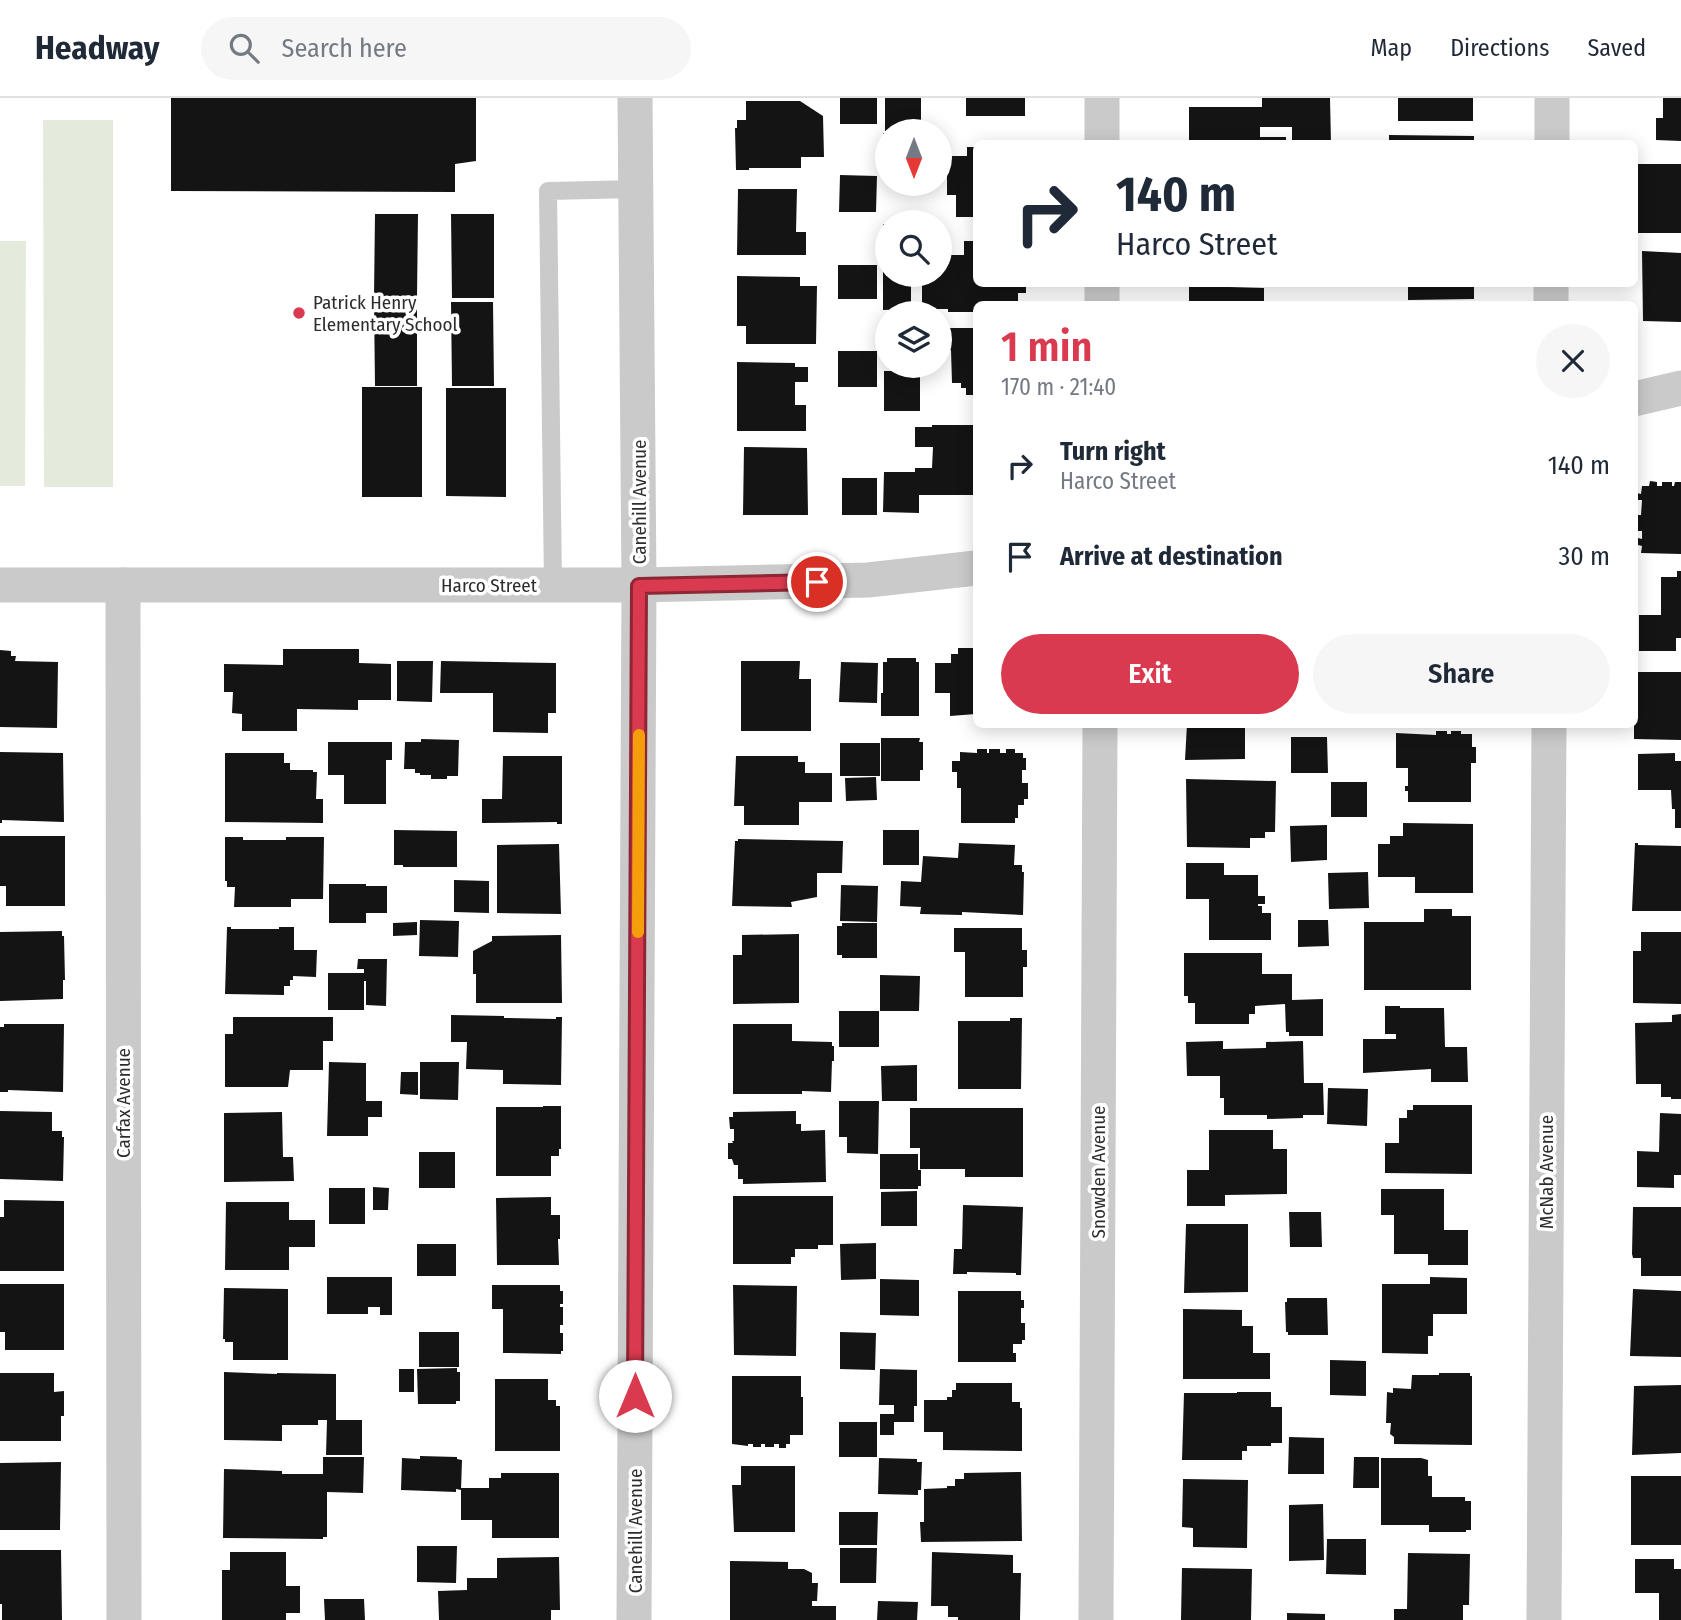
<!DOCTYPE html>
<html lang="en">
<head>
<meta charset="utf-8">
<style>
	body { margin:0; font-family:"Fira Sans Condensed",sans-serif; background:#f6f6f7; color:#1f2937; height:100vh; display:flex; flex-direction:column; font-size:26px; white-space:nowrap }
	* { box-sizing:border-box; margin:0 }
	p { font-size:23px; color:#747a83 }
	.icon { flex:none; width:38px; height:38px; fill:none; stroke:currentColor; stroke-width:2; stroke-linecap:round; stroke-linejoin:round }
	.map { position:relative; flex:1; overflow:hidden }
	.side { position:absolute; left:973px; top:203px; width:665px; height:427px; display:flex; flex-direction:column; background:#fff; border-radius:10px; box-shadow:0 4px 18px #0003 }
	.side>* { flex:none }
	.hud { position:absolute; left:973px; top:42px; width:665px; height:147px; border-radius:10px; box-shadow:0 4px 18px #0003; background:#fff; color:#1f2937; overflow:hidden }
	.needle { width:46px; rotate:180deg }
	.fabs { position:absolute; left:875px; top:21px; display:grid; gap:14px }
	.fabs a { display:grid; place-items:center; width:77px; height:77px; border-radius:50%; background:#fff; box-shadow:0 4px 18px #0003; font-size:35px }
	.pin { position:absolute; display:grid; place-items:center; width:60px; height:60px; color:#fff; margin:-30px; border:4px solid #fff; border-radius:50%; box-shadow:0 2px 7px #0007 }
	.me { position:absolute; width:77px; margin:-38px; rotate:0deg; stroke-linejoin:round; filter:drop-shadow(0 0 5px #0008) }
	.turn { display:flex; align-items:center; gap:24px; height:147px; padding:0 28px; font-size:32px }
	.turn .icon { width:91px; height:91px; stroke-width:2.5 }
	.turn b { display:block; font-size:49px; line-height:60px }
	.round { display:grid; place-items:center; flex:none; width:74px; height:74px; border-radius:37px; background:#f6f6f7 }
	.overview { display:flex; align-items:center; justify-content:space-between; height:119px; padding:0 28px }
	h1 { font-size:42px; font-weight:600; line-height:52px; color:#da3a4f }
	.action { display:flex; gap:14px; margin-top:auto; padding:14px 28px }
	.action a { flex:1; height:80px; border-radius:42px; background:#da3a4f; color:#fff; font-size:28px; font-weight:600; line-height:80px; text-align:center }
	.action a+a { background:#f6f6f7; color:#1f2937 }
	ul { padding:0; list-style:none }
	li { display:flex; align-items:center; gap:21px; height:91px; padding:0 28px }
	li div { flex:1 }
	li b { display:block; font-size:26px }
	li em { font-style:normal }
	header { display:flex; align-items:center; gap:42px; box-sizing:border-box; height:98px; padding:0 35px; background:#fff; border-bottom:2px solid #e0e1e3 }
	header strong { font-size:33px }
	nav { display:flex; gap:38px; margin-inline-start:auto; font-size:24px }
	.search { width:490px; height:63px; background:#f6f6f7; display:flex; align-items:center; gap:18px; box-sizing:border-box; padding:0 24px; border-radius:38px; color:#747a83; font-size:26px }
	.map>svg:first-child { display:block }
	.green { fill:#e4eadc }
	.building { fill:#141414 }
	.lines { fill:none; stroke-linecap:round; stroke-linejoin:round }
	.lane { stroke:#cacaca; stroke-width:18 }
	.street { stroke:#cacaca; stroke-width:35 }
	.route-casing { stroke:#8e2633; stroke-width:18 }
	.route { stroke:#da3a4f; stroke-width:12 }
	.slow { stroke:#f59e0b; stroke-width:12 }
	.poi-dot { fill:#da3a4f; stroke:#fff; stroke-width:2.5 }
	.labels { text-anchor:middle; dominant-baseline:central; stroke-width:7; stroke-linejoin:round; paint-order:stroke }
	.poi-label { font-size:19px; fill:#2d2d2d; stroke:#fff; text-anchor:start }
	.street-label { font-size:19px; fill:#2d2d2d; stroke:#fff }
</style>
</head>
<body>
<header>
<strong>Headway</strong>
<div class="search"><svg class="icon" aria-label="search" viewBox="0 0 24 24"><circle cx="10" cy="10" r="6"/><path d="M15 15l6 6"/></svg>Search here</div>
<nav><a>Map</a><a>Directions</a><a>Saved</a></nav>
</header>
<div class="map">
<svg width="1681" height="1522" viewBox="0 0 1681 1522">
	<rect width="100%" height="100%" fill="#fff"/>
	<g class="green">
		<path d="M43 22H113V389H44Z"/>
		<path d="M0 143H26L25 388H0Z"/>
	</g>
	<g class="building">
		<path d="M171 0H476V63L455 66V94L171 93Z"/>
		<rect x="840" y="0" width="37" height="26"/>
		<rect x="885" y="0" width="36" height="33"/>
		<rect x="966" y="0" width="59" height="18"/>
		<path d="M1262 0H1330L1331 46H1292V29H1260V39H1286V46H1189V9H1262Z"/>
		<rect x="1398" y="0" width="75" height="23"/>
		<path d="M1663 0H1681V43L1656 42V20H1663Z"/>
		<path d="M746 3H800L823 18 824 59H801V70H749V72H736L735 30H737V22H746Z"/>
		<rect x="883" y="35" width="4" height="35"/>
		<path d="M1389 37 1474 38V46H1389Z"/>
		<path d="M967 49H976V119H956V97H947V58H967Z"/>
		<rect x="1636" y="66" width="45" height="69"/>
		<path d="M840 77 877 78 876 114H839Z"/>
		<path d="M738 91H797L796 134H806V157H737Z"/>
		<path d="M375 116H418L417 199H374Z"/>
		<path d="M451 116H494V200H452Z"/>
		<path d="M883 126H887V159H882Z"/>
		<path d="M964 143H976V186H1026V195H1018V206H976V214H948V211H922V177H940V160H946V157H964Z"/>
		<path d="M1642 153 1681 155V224L1643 223Z"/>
		<rect x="838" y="167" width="39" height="34"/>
		<path d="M883 171H887V177H911V211L883 212Z"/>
		<path d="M737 178 800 179V188H817L816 246H746V228H737Z"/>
		<path d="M1189 186H1229V189L1264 190V206H1189Z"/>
		<path d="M1408 186H1474V201L1408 202Z"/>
		<path d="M374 204H417V288H375Z"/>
		<path d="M451 204H493L494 288H452Z"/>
		<path d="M940 230H976V297H966V290H961V285H952L951 252 940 253Z"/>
		<rect x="838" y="253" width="39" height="36"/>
		<path d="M737 264 795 265V269H808V284H795V307H806V333H737Z"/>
		<rect x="884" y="273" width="36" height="40"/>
		<rect x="362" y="289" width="60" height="110"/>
		<path d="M446 290H506V399L446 398Z"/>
		<path d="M932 327H976V397H919V415L883 414 884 374H915V370H932L933 349H915V329H932Z"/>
		<path d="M744 349 807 350 808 417H743Z"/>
		<rect x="842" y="380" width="35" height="37"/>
		<path d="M1650 383 1657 384V388H1662V384H1672V388H1674L1675 384H1681V456L1641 455 1642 448 1638 447V440L1642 441V433H1637L1638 417H1641L1642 402H1637V395L1641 396 1642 388H1649Z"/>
		<path d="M1677 473H1681V540H1676V553H1639V517H1661V479H1677Z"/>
		<path d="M958 550H976V616L950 618V595H935V565H951V556H958Z"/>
		<path d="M283 551H359V565L391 566V602H358V612L297 611V633H242V616L232 615 233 594H224V566L283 567Z"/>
		<path d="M0 552 11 553V558H16L15 563 58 564 57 630 0 629Z"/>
		<path d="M887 560H916V564H919V618H881V595H883V564H887Z"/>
		<path d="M397 563H433L432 604 397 603Z"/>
		<path d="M441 563 556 565V615H548V635L493 634V595H440Z"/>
		<path d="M741 563H800L799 581H811V633H741Z"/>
		<path d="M841 564 878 565 877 605 839 604Z"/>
		<path d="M1634 574H1681V642L1634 641Z"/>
		<path d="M1187 626H1245V661L1185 662Z"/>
		<path d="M1436 633H1447V636H1451V633H1461V636H1472V649H1476V665H1471V704H1408V693H1405V688H1408V670H1396V635L1436 637Z"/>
		<path d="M1291 639H1327L1328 675H1291Z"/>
		<path d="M881 640H920L919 644H923V672H920V683H881Z"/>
		<path d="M421 641 459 642 458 678H447V681H431V677H420V675H415V671H404L405 644H421Z"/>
		<path d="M328 644H392V662H386V706H344V677H328Z"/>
		<rect x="840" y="645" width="40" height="33"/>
		<path d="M977 651H987V655H989V651H1000V655H1006V651H1015V655H1023V660H1026V672H1022V685H1028V701H1024V707H1018V720H1015V725H961V690H957V674H952V663H960V654L977 655Z"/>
		<path d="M0 654 63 655 64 724 2 722V725H0Z"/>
		<path d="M225 655H284V665H290V672H313V674H317L316 701H323V725L225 724Z"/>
		<path d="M1675 655V663H1681V730H1675V711H1672L1671 692H1638V656Z"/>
		<path d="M503 658H562V726H557V724L482 725V701H502Z"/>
		<path d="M736 658H798V664H805V675H832V704H799V727H744V708H734Z"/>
		<path d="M876 679 877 702 846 703 845 680Z"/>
		<path d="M1186 681 1276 683 1275 734H1265V740H1250V750L1187 749Z"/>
		<rect x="1331" y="684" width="36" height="35"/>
		<path d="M1403 725 1473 726V795H1415V779H1378V746H1390V738H1403Z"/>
		<path d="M1327 727V762L1291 764 1290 728Z"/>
		<path d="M394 732 457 733V769H403V767H394Z"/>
		<rect x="883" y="732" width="36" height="35"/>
		<path d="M0 738H65V808H6V788H0Z"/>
		<path d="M225 739H243V742H286V739H324L323 801H291V809H234L235 789H227V783H225Z"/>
		<path d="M738 741 843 743 842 775H817V799L791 804 792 809 732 808 735 743H738Z"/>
		<path d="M959 745 1015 747 1014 767H1022V774H1024L1023 817 962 814V817L920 816 921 809 900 808 901 783 921 784 923 758 958 760Z"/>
		<path d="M1635 745H1638V747L1681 748V813H1632Z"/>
		<path d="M559 746 561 816 497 815V747Z"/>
		<path d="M1186 765H1224V777H1258V798H1265V806H1258V808H1262V815H1271V842H1209V801H1186Z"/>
		<path d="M1368 774 1369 810 1329 811 1328 775Z"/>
		<path d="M454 782 489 783V815L454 814Z"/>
		<path d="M329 786H366V788H387V815H366V825H329Z"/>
		<path d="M841 787 878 788 877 824 840 823Z"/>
		<path d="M1424 811H1452V818H1471V892H1364V824H1424Z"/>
		<path d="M420 822 459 823 458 859 419 858Z"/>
		<path d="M1298 822H1328L1329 848 1298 849Z"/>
		<path d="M417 824V837L393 838V825Z"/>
		<path d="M842 825H877V860H842V857H837V828H842Z"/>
		<path d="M227 829H231V831H279V829H294V852H317L316 879 293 878V882H290V888H284V897L225 896Z"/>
		<path d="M954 830H1022V852H1027V869H1023V899H965V854H954Z"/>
		<path d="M62 833V838H64L65 882H63V901L0 903V834Z"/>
		<path d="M1641 834H1681V906L1633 905V853H1641Z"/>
		<path d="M799 836V905L733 906V857H742V837Z"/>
		<path d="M561 837 562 905H476V876H473V853L492 843V838Z"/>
		<path d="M1184 855H1262V876H1292V902L1323 901V938H1289V934H1286L1285 906 1255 908V916H1249V926H1195V905H1188V898H1184Z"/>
		<path d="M358 861H387L386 908 366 907V883H364V912H328V875H364V871H357Z"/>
		<path d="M880 877 920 878 919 913H880Z"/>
		<path d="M1385 908H1400V910H1444L1445 949H1467L1468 984H1431V971L1363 975V941H1396V936H1385Z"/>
		<rect x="839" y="913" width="40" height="36"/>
		<path d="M1681 916V1001H1671V999H1661V986H1636L1635 925 1672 924V917Z"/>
		<path d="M451 917 504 918V920L556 921V919H562L561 987 503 986V972L466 971 467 944H451Z"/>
		<path d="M233 919H333V943H323V972H290L288 989H225V936H233Z"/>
		<path d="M1010 920H1022L1021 991H958V923H1010Z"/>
		<path d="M4 926H64L63 994 8 992V994H0V929H4Z"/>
		<path d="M733 926H792V943L832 944V948H834V963H832L831 994 802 993V996H733Z"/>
		<path d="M1223 943V951L1266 950V944L1303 943 1304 985H1323L1324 1017H1303V1020L1267 1021V1017H1224V1000H1220V978H1187L1186 944Z"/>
		<path d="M329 964 366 965V1003H382V1019H368V1038H327Z"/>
		<path d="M420 964H459L458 1002 420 1001Z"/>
		<path d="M917 967V1003H882L881 968Z"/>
		<path d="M401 974H418V997L400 996Z"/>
		<path d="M1328 990 1368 991 1367 1028 1327 1026Z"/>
		<path d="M839 1003H879L878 1056 847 1055V1039H839Z"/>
		<path d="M1413 1007H1472V1076L1385 1075V1045H1399V1020H1407V1012H1413Z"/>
		<path d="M543 1008H561V1051H559V1058H551V1078H496V1009H543Z"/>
		<path d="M910 1010H1023V1079H965V1071H920V1050H910Z"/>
		<path d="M0 1013 52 1014V1033H62V1039H64L63 1083 0 1081Z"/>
		<path d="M796 1013V1026H801V1033L825 1032 826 1084 743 1086V1081H738V1067H734L732 1061H728V1045H733L732 1043H734V1031H730L729 1019H733V1014Z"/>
		<path d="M282 1014 283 1059H293L294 1083 224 1084V1015Z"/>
		<path d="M1660 1015 1681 1016V1077H1674V1090L1637 1089V1053L1659 1054Z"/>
		<path d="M1209 1032H1273V1051H1287V1096L1225 1097V1108H1187V1072H1209Z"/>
		<rect x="419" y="1054" width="36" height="36"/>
		<path d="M880 1056H918V1072H921V1088H918V1091H880Z"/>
		<path d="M373 1089 389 1090 388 1112H373Z"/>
		<rect x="329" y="1090" width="36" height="36"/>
		<path d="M1381 1091H1444V1132H1468V1167H1428V1156H1394V1117H1381Z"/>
		<path d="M917 1093V1128H881V1094Z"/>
		<path d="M733 1098H833V1147H818V1151H795V1159H791V1166H733Z"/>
		<path d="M551 1099V1117H560V1141H558L559 1167H497L496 1100Z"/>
		<path d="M4 1102 64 1103V1173H0V1119H4Z"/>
		<path d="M226 1104H289V1122H315V1149H289V1172H225Z"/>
		<path d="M963 1107 1023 1109 1021 1177H1016V1175L967 1174V1176H953L954 1151H962Z"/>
		<path d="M1633 1109H1681V1178H1641V1160H1633L1632 1156Z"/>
		<path d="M1289 1114H1321L1322 1149H1290Z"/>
		<path d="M1186 1126H1248V1194L1184 1195Z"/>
		<path d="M876 1145V1181L841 1182 840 1146Z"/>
		<rect x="417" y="1146" width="39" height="32"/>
		<path d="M327 1179H392V1217H380V1209H368V1216H327Z"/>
		<path d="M1430 1179 1467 1180V1216H1433V1238H1428V1256L1382 1255V1186H1430Z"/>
		<path d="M880 1181 919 1182V1218L880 1217Z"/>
		<path d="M0 1186H64V1252H5V1234H0Z"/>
		<path d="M492 1187H560V1193H563V1206H560V1209H563V1227H560V1235H563V1253H561V1256L503 1255V1211H492Z"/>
		<path d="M733 1187 797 1188 796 1258 734 1257Z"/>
		<path d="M224 1190 288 1191V1262H233V1244H225V1241H223Z"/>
		<path d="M1633 1191 1681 1193V1259L1630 1258Z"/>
		<path d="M958 1193H1021V1202H1024V1210H1021V1225H1025V1242H1022V1246H1013V1255H1016V1264H958Z"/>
		<path d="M1287 1200H1327L1328 1237H1288V1234H1286L1285 1204H1287Z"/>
		<path d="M1183 1211 1242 1212V1228H1253V1255H1270V1281H1183Z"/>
		<rect x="419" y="1234" width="40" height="35"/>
		<path d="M840 1234 876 1235 875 1272 840 1271Z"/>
		<path d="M1330 1262 1366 1263V1298L1330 1297Z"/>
		<path d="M457 1270V1274H460V1303H456V1306H418L417 1271Z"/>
		<rect x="399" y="1271" width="15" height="23"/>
		<path d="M880 1271 917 1272V1308H914V1324H894V1337H880V1316H894V1307H879Z"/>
		<path d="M224 1274 277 1276V1275L336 1276V1322H362V1357H326L327 1322H318V1327H282V1343L224 1342Z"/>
		<path d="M0 1275H54V1294L64 1293V1318H61V1343H0Z"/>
		<path d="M1439 1275H1470V1278H1472V1347L1394 1346V1339L1390 1336 1391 1325H1386L1387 1294 1393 1295V1290L1411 1291 1412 1277H1439Z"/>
		<path d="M732 1278H801V1299H803V1337H790V1346H786V1350H779V1346H774V1349H765V1346H761V1349H753V1346H748V1348L732 1346Z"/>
		<path d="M495 1281H548V1302H556V1308H560V1353H495Z"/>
		<path d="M956 1285H1012V1304H1020V1310H1022V1353L943 1352V1334H924V1302H947V1299H952V1292H956Z"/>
		<path d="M1681 1287V1355L1632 1357 1634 1288Z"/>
		<path d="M1237 1294H1271V1309H1282V1345H1271V1348H1247V1353H1242V1362H1182L1184 1295H1237Z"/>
		<rect x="839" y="1324" width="38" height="35"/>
		<path d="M1289 1339 1324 1340V1376H1288Z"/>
		<path d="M420 1358 457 1359V1361L462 1362 461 1392 456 1391V1394L401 1392 402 1360 420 1361Z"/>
		<path d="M323 1359H364L363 1395 327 1394V1439H323V1441L223 1440 224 1371 282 1373V1376H323Z"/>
		<path d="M1354 1359H1379V1390H1353Z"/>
		<path d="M879 1360 917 1361V1364H922L921 1392H918V1397L878 1396Z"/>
		<path d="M1381 1360H1421L1428 1362V1378H1432V1399H1465V1403H1471V1432H1466V1434H1429V1427H1381Z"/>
		<path d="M61 1364 60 1432H0V1365Z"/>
		<path d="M741 1368H795V1434H734L732 1387H741Z"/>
		<path d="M1021 1374 1022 1443 921 1444 920 1424H924V1391L947 1390V1388H955V1381H964V1375Z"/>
		<path d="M501 1375H559V1440H492V1422H461V1390H489V1380H501Z"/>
		<rect x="1631" y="1378" width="50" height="69"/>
		<path d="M1183 1381 1248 1382 1247 1450 1193 1449V1430L1182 1429Z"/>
		<path d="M1323 1406 1324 1462 1289 1463V1407Z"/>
		<path d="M839 1414H878L877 1447H839Z"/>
		<path d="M1327 1441H1366V1477L1326 1476Z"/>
		<path d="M417 1448H457L456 1485 417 1484Z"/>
		<path d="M840 1450H877L876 1485H840Z"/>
		<path d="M0 1452H61L62 1522H2V1506H0Z"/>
		<path d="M230 1454H286V1488H300V1515H286V1522H222V1472H230Z"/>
		<path d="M932 1454 1013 1457V1475H1021L1020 1522H958V1519H948V1508H931Z"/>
		<path d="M1408 1455 1470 1456 1469 1507H1463V1522H1394V1511H1407Z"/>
		<path d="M559 1459 560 1512H551V1522H439L438 1493 467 1492V1480H497V1460Z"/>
		<path d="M1635 1461H1674V1471H1681V1522H1659V1495H1635Z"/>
		<path d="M730 1463 788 1464V1471H804L812 1475V1485H818L817 1503H812V1508H836V1522H730Z"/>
		<path d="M1182 1470 1252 1471 1251 1522H1181Z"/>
		<path d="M324 1501H364L365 1522H325Z"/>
		<path d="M878 1503 918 1504 917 1522H877Z"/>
		<path d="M1287 1515 1325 1516V1522H1287Z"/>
	</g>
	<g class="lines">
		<path class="lane" d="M553 487 548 93 636 91"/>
		<g class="street">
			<path d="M1102 46V0"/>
			<path d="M1552 46V0"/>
			<path d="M1102 206V186"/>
			<path d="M1551 206V186"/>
			<path d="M1634 301 1681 290"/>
			<path d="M0 487H639L868 482 976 470"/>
			<path d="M123 487 124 1522"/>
			<path d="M634 1522 639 487 635 0"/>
			<path d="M1096 1522 1100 626"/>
			<path d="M1544 1522 1549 626"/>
		</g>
	</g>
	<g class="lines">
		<defs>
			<path id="route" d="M635 1298 639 488 817 484"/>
		</defs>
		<use href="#route" class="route-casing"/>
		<use href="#route" class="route"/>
		<path class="slow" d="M638 834 639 637"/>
	</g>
	<circle class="poi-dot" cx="299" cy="215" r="7"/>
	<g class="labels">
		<g class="poi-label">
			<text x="313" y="204">Patrick Henry<tspan x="313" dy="22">Elementary School</tspan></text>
		</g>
		<g class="street-label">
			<text transform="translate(639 404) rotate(-90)">Canehill Avenue</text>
			<text x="489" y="487">Harco Street</text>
			<text transform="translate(123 1005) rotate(-90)">Carfax Avenue</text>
			<text transform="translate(1098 1074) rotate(-90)">Snowden Avenue</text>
			<text transform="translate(1546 1074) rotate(-90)">McNab Avenue</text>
			<text transform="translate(635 1433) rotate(-90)">Canehill Avenue</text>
		</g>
	</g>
</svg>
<div class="fabs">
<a><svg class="needle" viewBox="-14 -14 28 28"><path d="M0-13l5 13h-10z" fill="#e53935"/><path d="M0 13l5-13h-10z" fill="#747a83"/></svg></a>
<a><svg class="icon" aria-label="search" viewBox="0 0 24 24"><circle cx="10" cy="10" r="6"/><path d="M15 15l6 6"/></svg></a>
<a><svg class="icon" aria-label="layers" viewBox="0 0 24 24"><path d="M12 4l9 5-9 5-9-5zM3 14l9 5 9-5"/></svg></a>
</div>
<div class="pin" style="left:817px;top:484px;background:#d93025"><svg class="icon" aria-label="arrive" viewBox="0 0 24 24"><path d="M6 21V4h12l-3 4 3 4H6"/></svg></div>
<svg class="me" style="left:635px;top:1298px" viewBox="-20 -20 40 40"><circle r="19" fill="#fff"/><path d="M0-13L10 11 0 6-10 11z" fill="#da3a4f"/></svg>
<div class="hud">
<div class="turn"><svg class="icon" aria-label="right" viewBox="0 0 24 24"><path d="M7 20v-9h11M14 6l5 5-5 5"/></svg><div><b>140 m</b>Harco Street</div></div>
</div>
<section class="side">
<div class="overview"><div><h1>1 min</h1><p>170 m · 21:40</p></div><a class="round"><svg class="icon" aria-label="close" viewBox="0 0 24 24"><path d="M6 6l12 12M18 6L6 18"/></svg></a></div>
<ul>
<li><svg class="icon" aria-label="right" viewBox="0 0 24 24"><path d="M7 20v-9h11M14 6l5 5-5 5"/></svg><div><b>Turn right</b><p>Harco Street</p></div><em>140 m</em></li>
<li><svg class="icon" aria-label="arrive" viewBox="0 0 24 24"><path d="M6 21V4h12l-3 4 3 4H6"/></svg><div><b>Arrive at destination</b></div><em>30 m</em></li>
</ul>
<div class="action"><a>Exit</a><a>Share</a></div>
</section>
</div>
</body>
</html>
